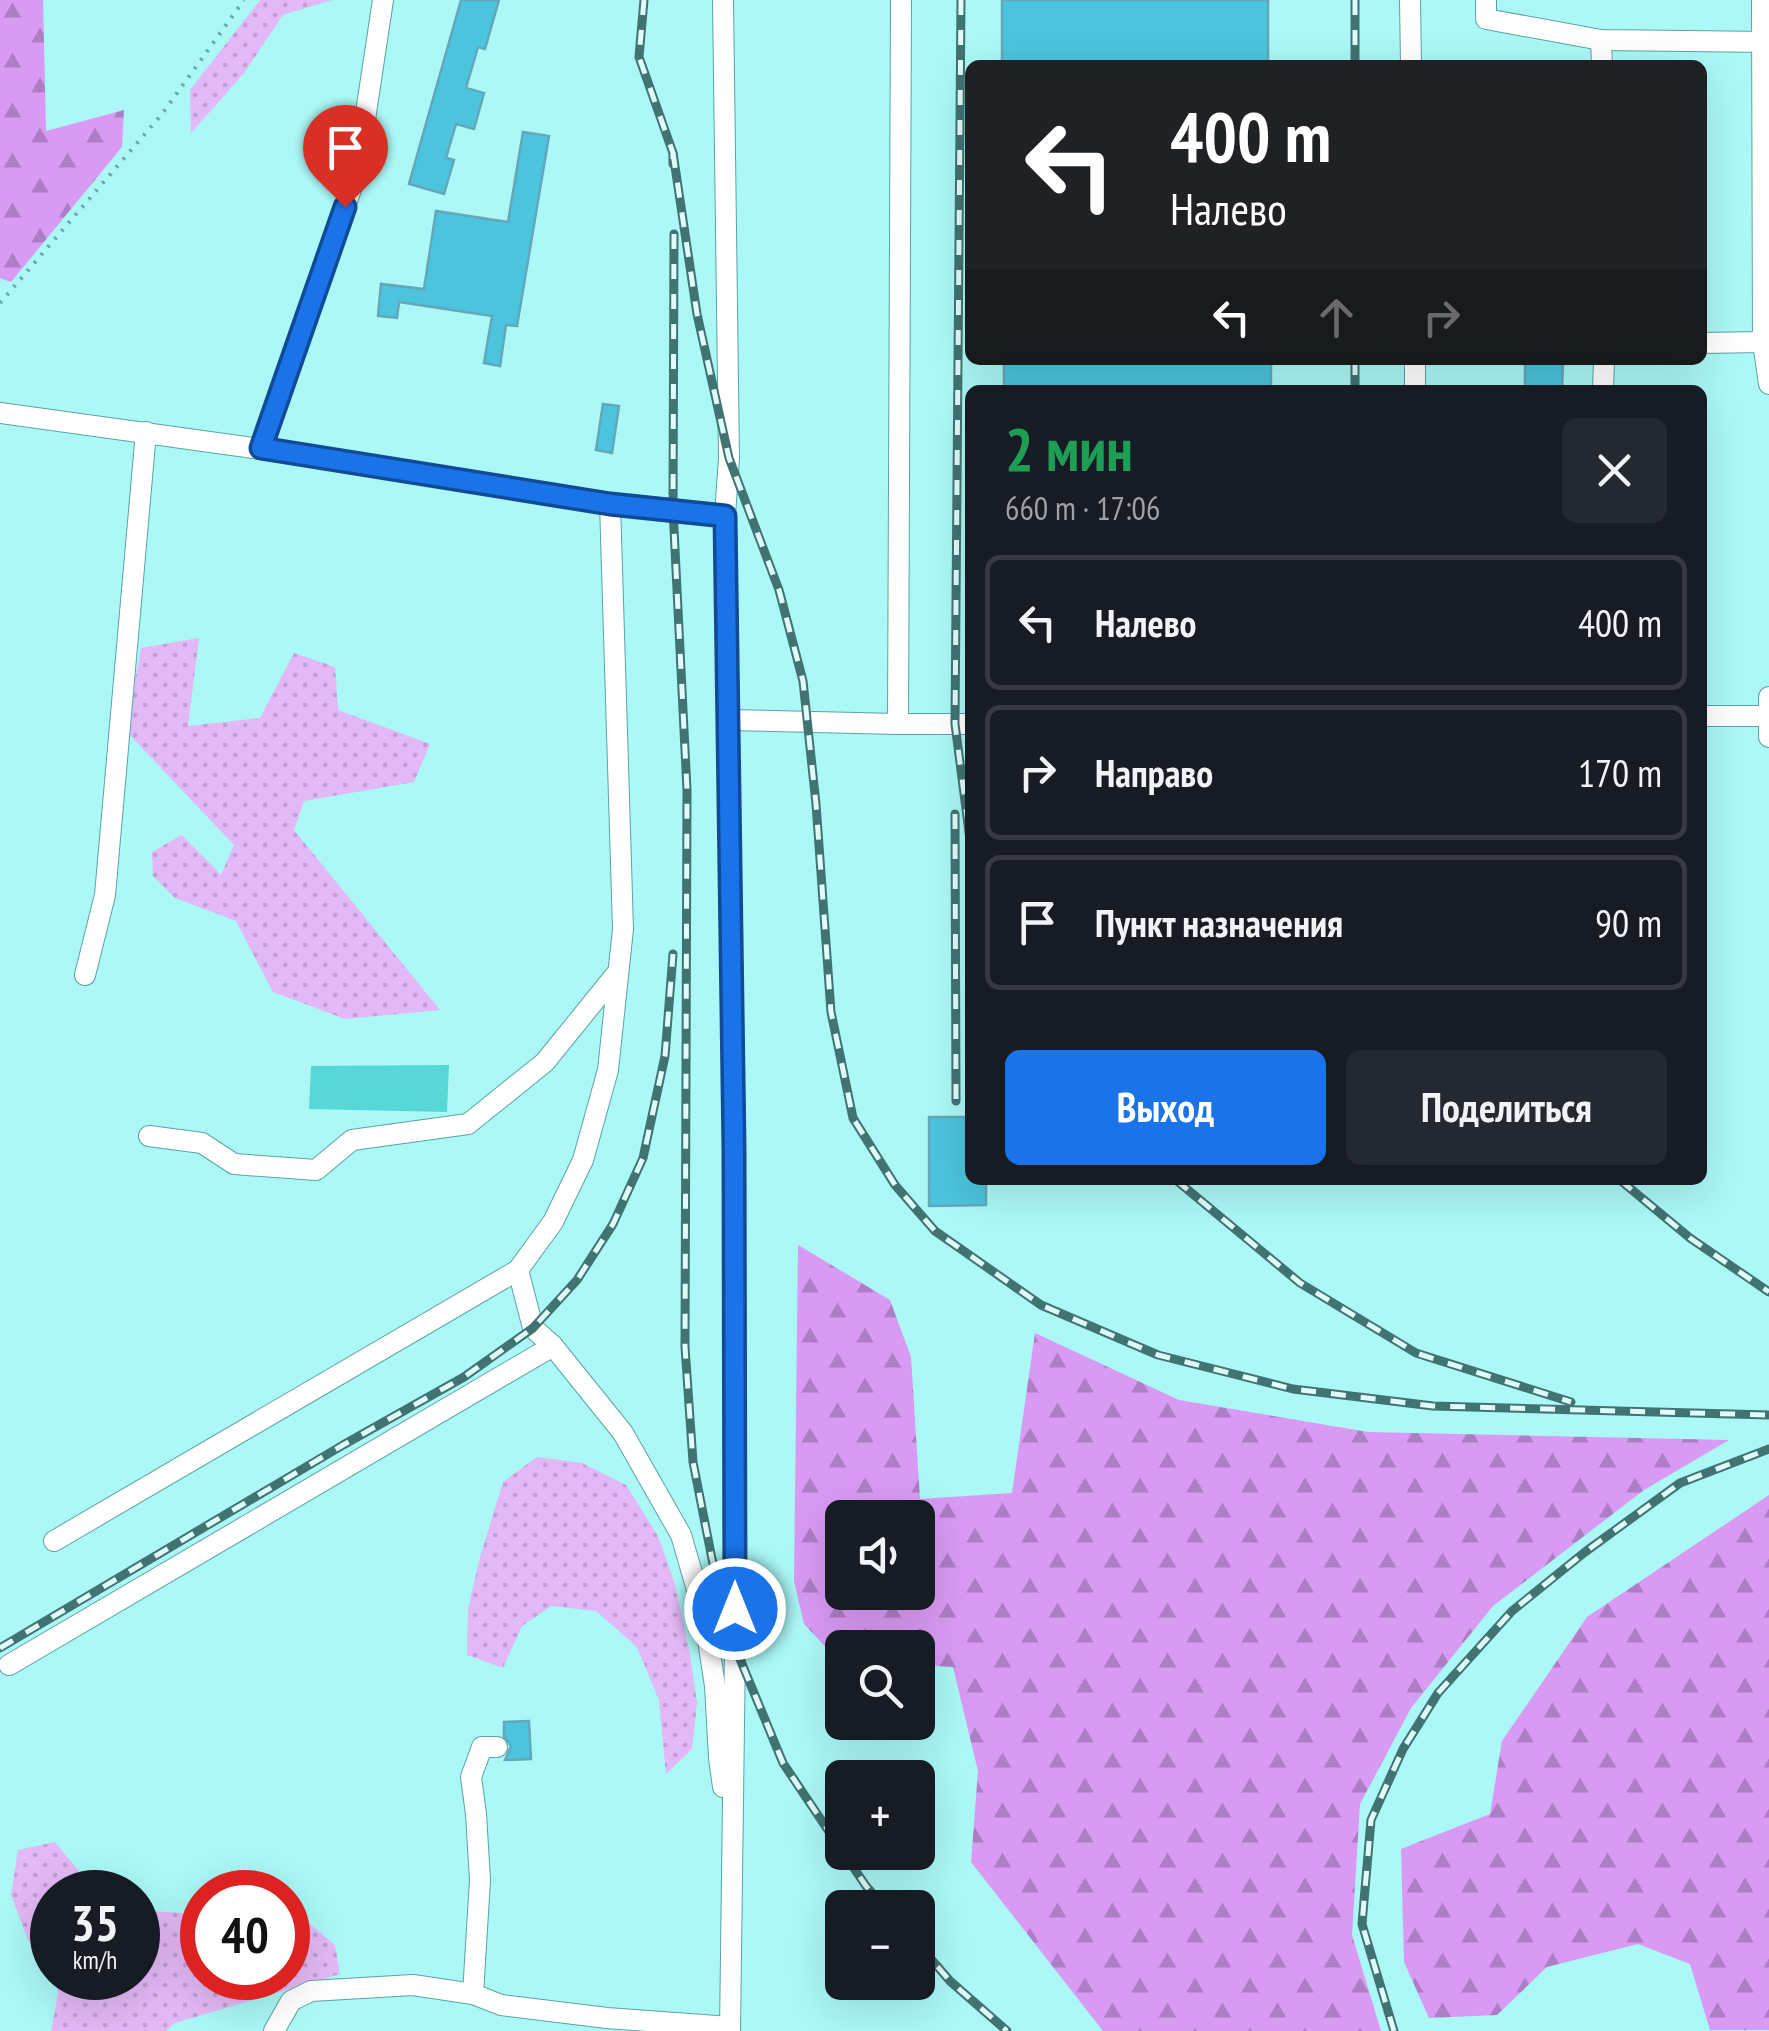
<!DOCTYPE html>
<html lang="ru">
<head>
<meta charset="utf-8">
<style>
	body { margin:0; font-family:"PT Sans Narrow",sans-serif; background:#242831; color:#f1f3f6; height:100vh; display:flex; flex-direction:column; font-size:38px; white-space:nowrap }
	* { box-sizing:border-box; margin:0 }
	p { font-size:32px; color:#9ea1a6 }
	.icon { flex:none; width:55px; height:55px; fill:none; stroke:currentColor; stroke-width:2; stroke-linecap:round; stroke-linejoin:round }
	.map { position:relative; flex:1; overflow:hidden }
	.details { position:absolute; left:965px; top:385px; width:742px; height:800px; display:flex; flex-direction:column; background:#171b24; border-radius:15px; box-shadow:0 10px 40px #0002 }
	.details>* { flex:none }
	.top-card { position:absolute; left:965px; top:60px; width:742px; height:305px; border-radius:15px; box-shadow:0 10px 40px #0002; background:#202124; color:#fff; overflow:hidden }
	.buttons { position:absolute; left:825px; top:1500px; display:grid; gap:20px }
	.buttons a { display:grid; place-items:center; width:110px; height:110px; border-radius:15px; background:#171b24; box-shadow:0 10px 40px #0002; font-size:50px }
	.speed { position:absolute; left:30px; top:1870px; display:flex; gap:20px; font-size:50px; font-weight:700; text-align:center }
	.speed>* { display:grid; place-content:center; width:130px; height:130px; border-radius:50%; background:#171b24; box-shadow:0 10px 40px #0002; line-height:1 }
	.speed small { font-size:25px; font-weight:400 }
	.speed .limit { border:15px solid #d22; background:#fff; color:#111 }
	.pin { position:absolute; display:grid; place-items:center; width:85px; height:85px; color:#fff; margin:-102px -42px; border-radius:50% 50% 50% 0; rotate:-45deg; box-shadow:0 0 10px #0007 }
	.pin .icon { rotate:45deg }
	.me { position:absolute; width:110px; margin:-55px; rotate:0deg; stroke-linejoin:round; filter:drop-shadow(0 0 8px #0008) }
	.turn { display:flex; align-items:center; gap:35px; height:210px; padding:0 40px; font-size:45px }
	.turn .icon { width:130px; height:130px; stroke-width:2.5 }
	.turn b { display:block; font-size:70px; line-height:85px }
	.lanes { display:flex; align-items:center; height:95px; padding:0 40px; background:#0003; justify-content:center; gap:50px; direction:ltr }
	.lanes .off { opacity:.35 }
	.round { display:grid; place-items:center; flex:none; width:105px; height:105px; border-radius:15px; background:#242831 }
	.overview { display:flex; align-items:center; justify-content:space-between; height:170px; padding:0 40px }
	h1 { font-size:60px; font-weight:600; line-height:75px; color:#1e9e55 }
	.button { display:flex; gap:20px; margin-top:auto; padding:20px 40px }
	.button a { flex:1; height:115px; border-radius:15px; background:#1a73e8; color:#fff; font-size:40px; font-weight:600; line-height:115px; text-align:center }
	.button a+a { background:#242831; color:#f1f3f6 }
	ul { padding:0; list-style:none }
	li { display:flex; align-items:center; gap:30px; height:135px; margin:0 20px 15px; padding:0 20px; border:5px solid #363941; border-radius:15px }
	li div { flex:1 }
	li b { display:block; font-size:38px }
	li em { font-style:normal }
	.map>svg:first-child { display:block }
	.grass { fill:url(#grass-dots) }
	.forest { fill:url(#forest-firs); fill-rule:evenodd }
	.water { fill:#58d7d7 }
	.building { fill:#4cc4de; stroke:#62a8b9; stroke-width:2.5 }
	.lines { fill:none; stroke-linecap:round; stroke-linejoin:round }
	.minor-casing { stroke:#59a4a4; stroke-width:22 }
	.path { stroke:#6aa6a5; stroke-width:4; stroke-dasharray:2.5 8; stroke-linecap:butt }
	.minor { stroke:#fff; stroke-width:20 }
	.rail-casing { stroke:#417372; stroke-width:9 }
	.rail { stroke:#dffcfb; stroke-width:5; stroke-dasharray:15; stroke-linecap:butt }
	.route-casing { stroke:#114b97; stroke-width:25 }
	.route { stroke:#1a73e8; stroke-width:18 }
</style>
</head>
<body>
<div class="map">
<svg width="1769" height="2031" viewBox="0 0 1769 2031">
	<defs>
		<pattern id="grass-dots" width="8" height="8" patternUnits="userSpaceOnUse" patternTransform="scale(2.5)"><rect width="8" height="8" fill="#e3b8f6"/><path d="M2 2h.1M6 6h.1" fill="none" stroke="#c19ed3" stroke-width="1.8" stroke-linecap="round"/></pattern>
		<pattern id="forest-firs" width="22" height="20" patternUnits="userSpaceOnUse" patternTransform="scale(2.5)"><rect width="22" height="20" fill="#d89af3"/><path d="M5 1l3.5 6h-7zM16 11l3.5 6h-7z" fill="#ad7dc5"/></pattern>
	</defs>
	<rect width="100%" height="100%" fill="#abf8f7"/>
	<g class="grass">
		<path d="M260 0H332L283 15 244 73 191 133 190 90Z"/>
		<path d="M199 638 188 726 260 718 294 653 335 667 338 710 430 744 414 782 304 801 294 830 440 1010 345 1019 273 992 236 921 175 898 153 876 152 852 182 835 221 875 234 845 126 731 141 648Z"/>
		<path d="M537 1457 582 1463 626 1485 658 1536 675 1584 690 1654 697 1703 692 1749 666 1774 659 1700 637 1647 596 1611 551 1606 522 1626 503 1668 467 1655 468 1609 480 1557 503 1482Z"/>
		<path d="M55 1842 96 1892H52V1962L28 1940 11 1895 18 1850Z"/>
		<path d="M288 1906 335 1945 340 1974 175 2023 166 2031H51L58 1994 55 1978H138V1910L182 1913 202 1911V1978H288Z"/>
	</g>
	<g class="forest">
		<path d="M0 0H43L46 131 124 110 122 147 11 282 0 278Z"/>
		<path d="M798 1245 890 1300 911 1357 920 1499 1012 1493 1035 1333 1179 1400 1368 1432 1729 1440 1644 1490 1493 1606 1411 1708 1360 1804 1352 1935 1381 2031H1103L971 1862 978 1771 953 1667 918 1665V1648H842V1661L838 1660 804 1624 794 1581ZM842 1518H918V1592H842Z"/>
		<path d="M1769 1495V2030H1710L1690 1964 1638 1944 1547 1967 1497 2015 1429 2018 1404 1962 1401 1849 1490 1814 1502 1741 1587 1617Z"/>
	</g>
	<path class="water" d="M449 1065 447 1112 309 1109 311 1066Z"/>
	<g class="building">
		<path d="M461 0H499L485 49 478 47 466 88 484 93 474 129 456 124 446 158 454 160 444 194 409 184Z"/>
		<rect x="1002" y="0" width="266" height="65"/>
		<path d="M523 132 549 136 517 326 506 325 500 366 484 363 492 316 399 302 397 318 378 316 381 284 424 289 436 211 508 222Z"/>
		<rect x="1004" y="360" width="267" height="30"/>
		<path d="M1525 363H1563L1562 390H1525Z"/>
		<path d="M603 404 619 406 612 453 596 450Z"/>
		<path d="M929 1117H970V1180H986V1205L929 1206Z"/>
		<path d="M529 1721 531 1759 505 1760 511 1746 504 1736V1722Z"/>
	</g>
	<g class="lines">
		<defs>
			<g id="minor">
				<path d="M723 0 729 458 725 515"/>
				<path d="M901 0 898 724H970"/>
				<path d="M1410 0 1411 65"/>
				<path d="M1486 0V19L1601 40 1769 42"/>
				<path d="M1762 0 1763 342 1769 384"/>
				<path d="M1601 40 1602 65"/>
				<path d="M1702 343 1763 342"/>
				<path d="M1415 360V390"/>
				<path d="M1603 390 1604 360"/>
				<path d="M0 413 261 449 610 503 725 515 735 1150V1647L730 2031"/>
				<path d="M261 449 357 172 383 0"/>
				<path d="M1769 697V737"/>
				<path d="M1702 716H1769"/>
				<path d="M728 720 898 724"/>
				<path d="M85 975 105 895 146 432"/>
				<path d="M149 1136 202 1143 234 1164 316 1170 352 1140 468 1124 545 1062 617 973"/>
				<path d="M518 1270 533 1328 553 1346 623 1433 681 1535 704 1614 715 1686 719 1758 723 1787"/>
				<path d="M54 1541 518 1270 553 1222 583 1160 608 1070 623 929 610 503"/>
				<path d="M9 1665 553 1346"/>
				<path d="M473 1994 480 1880 476 1814 471 1777 482 1747H497"/>
				<path d="M274 2031 291 2001 311 1991 413 1985 473 1994 501 2005 607 2018 730 2027"/>
			</g>
		</defs>
		<use href="#minor" class="minor-casing"/>
		<path class="path" d="M0 303 162 114 244 0"/>
		<use href="#minor" class="minor"/>
		<defs>
			<g id="rail">
				<path d="M644 0 639 57 673 153V164"/>
				<path d="M961 0 955 724 970 840"/>
				<path d="M1355 0V65"/>
				<path d="M673 153 697 314 729 458 779 590 803 681 816 804 831 1012 853 1118 895 1185 935 1231 1041 1305 1158 1355 1293 1389 1433 1406 1769 1415"/>
				<path d="M674 234 673 509 687 790 685 1347 693 1462 712 1559 735 1647 783 1763 842 1851"/>
				<path d="M1355 360V390"/>
				<path d="M955 814 956 1101"/>
				<path d="M1176 1180 1300 1283 1416 1353 1571 1402"/>
				<path d="M1620 1180 1690 1238 1769 1292"/>
				<path d="M0 1648 343 1445 464 1377 533 1328 577 1280 613 1224 643 1158 665 1056 673 954"/>
				<path d="M843 1852 866 1886 885 1908"/>
				<path d="M918 1944 950 1981 1007 2031"/>
				<path d="M1394 2031 1362 1924 1371 1820 1403 1749 1438 1693 1512 1611 1585 1552 1680 1483 1769 1449"/>
			</g>
		</defs>
		<use href="#rail" class="rail-casing"/>
		<use href="#rail" class="rail"/>
	</g>
	<g class="lines">
		<defs>
			<path id="route" d="M345 207 261 448 610 504 725 516 734 1150 735 1609"/>
		</defs>
		<use href="#route" class="route-casing"/>
		<use href="#route" class="route"/>
	</g>
</svg>
<div class="buttons">
<a><svg class="icon" aria-label="sound" viewBox="0 0 24 24"><path d="M4 9h4l5-4v14l-5-4H4zM17 9q2 3 0 6"/></svg></a>
<a><svg class="icon" aria-label="search" viewBox="0 0 24 24"><circle cx="10" cy="10" r="6"/><path d="M15 15l6 6"/></svg></a>
<a>+</a>
<a>−</a>
</div>
<div class="speed"><div>35<small>km/h</small></div><div class="limit">40</div></div>
<div class="pin" style="left:345px;top:207px;background:#d93025"><svg class="icon" aria-label="arrive" viewBox="0 0 24 24"><path d="M6 21V4h12l-3 4 3 4H6"/></svg></div>
<svg class="me" style="left:735px;top:1609px" viewBox="-20 -20 40 40"><circle r="17" fill="#1a73e8" stroke="#fff" stroke-width="3"/><path d="M0-11L8 9 0 5-8 9z" fill="#fff"/></svg>
<div class="top-card">
<div class="turn"><svg class="icon" aria-label="left" viewBox="0 0 24 24"><path d="M17 20v-9H6M10 6l-5 5 5 5"/></svg><div><b>400 m</b>Налево</div></div>
<div class="lanes"><svg class="icon" aria-label="left" viewBox="0 0 24 24"><path d="M17 20v-9H6M10 6l-5 5 5 5"/></svg><svg class="icon off" aria-label="ahead" viewBox="0 0 24 24"><path d="M12 20V5M6 11l6-6 6 6"/></svg><svg class="icon off" aria-label="right" viewBox="0 0 24 24"><path d="M7 20v-9h11M14 6l5 5-5 5"/></svg></div>
</div>
<section class="details">
<div class="overview"><div><h1>2 мин</h1><p>660 m · 17:06</p></div><a class="round"><svg class="icon" aria-label="close" viewBox="0 0 24 24"><path d="M6 6l12 12M18 6L6 18"/></svg></a></div>
<ul>
<li><svg class="icon" aria-label="left" viewBox="0 0 24 24"><path d="M17 20v-9H6M10 6l-5 5 5 5"/></svg><div><b>Налево</b></div><em>400 m</em></li>
<li><svg class="icon" aria-label="right" viewBox="0 0 24 24"><path d="M7 20v-9h11M14 6l5 5-5 5"/></svg><div><b>Направо</b></div><em>170 m</em></li>
<li><svg class="icon" aria-label="arrive" viewBox="0 0 24 24"><path d="M6 21V4h12l-3 4 3 4H6"/></svg><div><b>Пункт назначения</b></div><em>90 m</em></li>
</ul>
<div class="button"><a>Выход</a><a>Поделиться</a></div>
</section>
</div>
</body>
</html>
